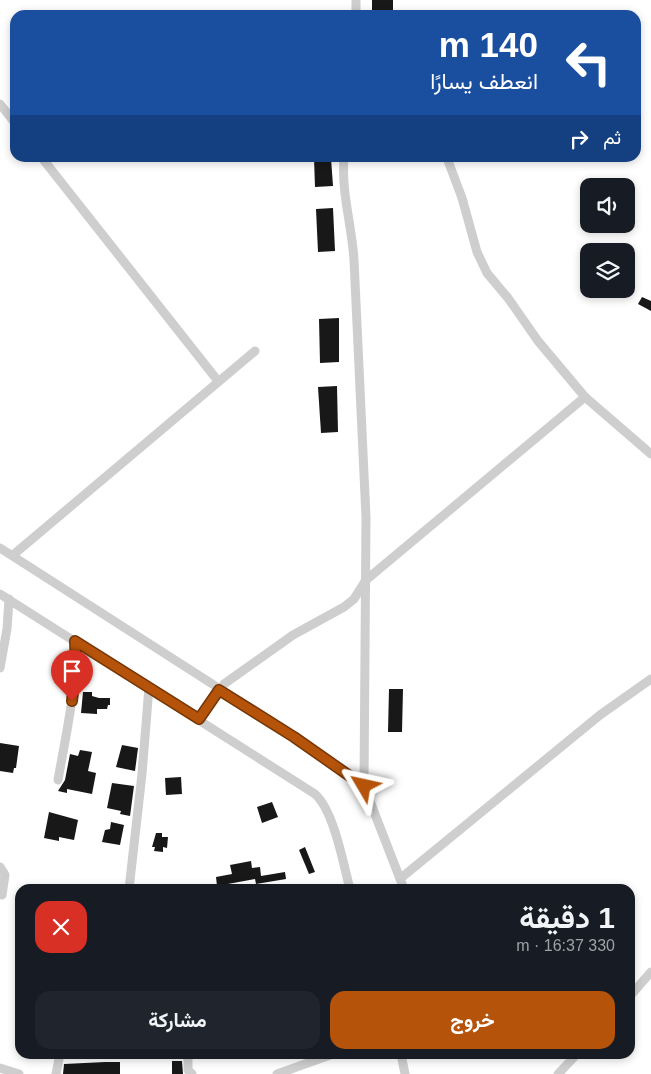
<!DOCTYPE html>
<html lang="ar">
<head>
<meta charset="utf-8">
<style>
	body { margin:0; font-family:Helvetica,Vazirmatn,sans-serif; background:#20242c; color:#f1f3f6; direction:rtl; height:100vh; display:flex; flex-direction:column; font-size:19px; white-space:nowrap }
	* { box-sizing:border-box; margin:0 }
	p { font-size:16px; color:#9ea1a6 }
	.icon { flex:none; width:28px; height:28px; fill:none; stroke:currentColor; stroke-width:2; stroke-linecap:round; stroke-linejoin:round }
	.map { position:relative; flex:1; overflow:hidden; direction:ltr }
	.details { position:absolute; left:15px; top:884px; width:620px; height:175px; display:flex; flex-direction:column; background:#171b24; border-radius:15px; box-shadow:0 2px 8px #0003; direction:rtl }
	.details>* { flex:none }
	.top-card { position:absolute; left:10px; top:10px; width:631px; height:152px; border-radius:15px; box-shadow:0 2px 8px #0003; direction:rtl; background:#1a4fa0; color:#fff; overflow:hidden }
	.tools { position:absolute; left:580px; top:178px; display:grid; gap:10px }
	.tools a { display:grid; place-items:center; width:55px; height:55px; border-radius:10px; background:#171b24; box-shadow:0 2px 8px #0003; font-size:25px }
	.pin { position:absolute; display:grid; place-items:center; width:42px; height:42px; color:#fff; margin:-51px -21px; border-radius:50% 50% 50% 0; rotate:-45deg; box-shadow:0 0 5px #0007 }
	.pin .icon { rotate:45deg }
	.me { position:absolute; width:55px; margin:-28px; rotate:306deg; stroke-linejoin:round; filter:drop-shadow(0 0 4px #0008) }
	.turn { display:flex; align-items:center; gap:18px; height:105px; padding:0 20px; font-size:22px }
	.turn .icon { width:65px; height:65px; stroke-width:2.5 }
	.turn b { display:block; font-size:35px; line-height:42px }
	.then { display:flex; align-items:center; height:48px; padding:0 20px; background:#0003; gap:10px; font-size:19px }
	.round { display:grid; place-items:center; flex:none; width:52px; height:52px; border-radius:15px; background:#20242c }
	.summary { display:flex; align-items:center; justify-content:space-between; height:85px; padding:0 20px }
	h1 { font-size:30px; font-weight:700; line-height:38px }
	.cta { display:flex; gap:10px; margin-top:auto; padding:10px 20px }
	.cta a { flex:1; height:58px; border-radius:15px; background:#b45309; color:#fff; font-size:20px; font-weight:700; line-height:58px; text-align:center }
	.cta a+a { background:#20242c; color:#f1f3f6 }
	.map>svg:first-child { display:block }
	.building { fill:#181818 }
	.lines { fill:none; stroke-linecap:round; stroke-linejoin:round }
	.street { stroke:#cecece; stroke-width:9 }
	.route-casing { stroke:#753606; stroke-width:12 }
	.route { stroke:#b45309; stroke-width:9 }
</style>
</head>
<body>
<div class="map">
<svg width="651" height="1074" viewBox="0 0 651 1074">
	<rect width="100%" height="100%" fill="#fff"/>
	<g class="building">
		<rect x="372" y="0" width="21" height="15"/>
		<path d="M314 158H331L333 186 315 187Z"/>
		<path d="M333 208 335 251 318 252 316 209Z"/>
		<path d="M642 297 651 301V311L638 304Z"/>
		<path d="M339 318V362L320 363 319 319Z"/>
		<path d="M337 386 338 432 321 433 318 387Z"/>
		<path d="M389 689H403L402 732H388Z"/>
		<path d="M83 692H92V696L99 698H110V705H108L107 709H97V714L81 713Z"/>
		<path d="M0 743 19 746 16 768H14L13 773 0 771Z"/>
		<path d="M122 745 138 748 135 771 116 767Z"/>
		<path d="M80 750 92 752 88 771 96 773 92 794 67 789V793L58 791 65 780 70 754 78 756Z"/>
		<path d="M181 777 182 794 166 795 165 778Z"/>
		<path d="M112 783 134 786 130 816 120 814 121 811 107 808Z"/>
		<path d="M272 802 278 817 262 823 257 807Z"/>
		<path d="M49 812 78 820 74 840 59 837V841L44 838Z"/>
		<path d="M111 822 124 825 120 845 102 842 105 830 110 829Z"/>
		<path d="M156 833H162V837H168L167 848 163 847V852L154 851 155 847H152Z"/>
		<path d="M305 847 315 872 309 874 299 850Z"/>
		<path d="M251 861 252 868 260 867 261 876 285 872 286 879 256 884 255 879 217 886 216 877 232 874 230 865Z"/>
		<path d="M172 1061H182L183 1074H172Z"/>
		<path d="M105 1062H120V1074H63L64 1064Z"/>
	</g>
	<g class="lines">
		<g class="street">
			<path d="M356 15V0"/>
			<path d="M0 104 15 123"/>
			<path d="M42 158 218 381"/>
			<path d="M344 158C341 192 352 226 354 260L366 517 364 786"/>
			<path d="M447 158 462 198 477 252 487 273 508 298 538 341 585 397 651 454"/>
			<path d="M0 548 295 737 364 786 404 889"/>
			<path d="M13 555 255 351"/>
			<path d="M0 594 315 794C334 811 343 863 350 889"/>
			<path d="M0 668 7 629 9 599"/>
			<path d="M199 719 224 684 293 635 344 607 354 599 366 580 585 397"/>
			<path d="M58 780C66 734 77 688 75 641"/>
			<path d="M0 867 5 875 2 895"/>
			<path d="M401 878 600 715 651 679"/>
			<path d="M129 889 142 774 149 687"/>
			<path d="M630 996 651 972"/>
			<path d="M188 1054V1070L192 1074"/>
			<path d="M401 1054 405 1074"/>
			<path d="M0 1068 19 1074"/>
			<path d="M56 1074 60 1054"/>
			<path d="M277 1074 333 1054"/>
			<path d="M558 1074 577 1054"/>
		</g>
	</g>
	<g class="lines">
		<defs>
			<path id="route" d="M72 701 76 666 75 641 199 719 219 690 294 737 364 786"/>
		</defs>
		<use href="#route" class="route-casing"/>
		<use href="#route" class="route"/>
	</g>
</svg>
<div class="tools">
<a><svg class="icon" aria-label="sound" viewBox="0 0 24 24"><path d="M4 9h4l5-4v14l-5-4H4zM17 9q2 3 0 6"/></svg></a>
<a><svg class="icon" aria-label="layers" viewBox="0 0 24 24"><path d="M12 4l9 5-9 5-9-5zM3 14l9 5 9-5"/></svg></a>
</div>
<div class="pin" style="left:72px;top:701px;background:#d93025"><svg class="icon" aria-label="arrive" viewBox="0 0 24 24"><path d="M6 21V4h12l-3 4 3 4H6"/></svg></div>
<svg class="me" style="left:364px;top:786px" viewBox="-20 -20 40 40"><path d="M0-17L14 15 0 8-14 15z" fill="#b45309" stroke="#fff" stroke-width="4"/></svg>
<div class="top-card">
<div class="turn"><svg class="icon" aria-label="left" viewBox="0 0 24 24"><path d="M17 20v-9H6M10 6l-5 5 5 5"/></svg><div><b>140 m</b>انعطف يسارًا</div></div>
<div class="then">ثم<svg class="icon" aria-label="right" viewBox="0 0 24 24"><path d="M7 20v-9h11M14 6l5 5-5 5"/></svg></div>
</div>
<section class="details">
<div class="summary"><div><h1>1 دقيقة</h1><p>330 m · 16:37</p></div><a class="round" style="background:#d93025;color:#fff"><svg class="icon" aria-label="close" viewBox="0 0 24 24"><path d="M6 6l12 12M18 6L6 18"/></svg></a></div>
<div class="cta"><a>خروج</a><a>مشاركة</a></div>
</section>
</div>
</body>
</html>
